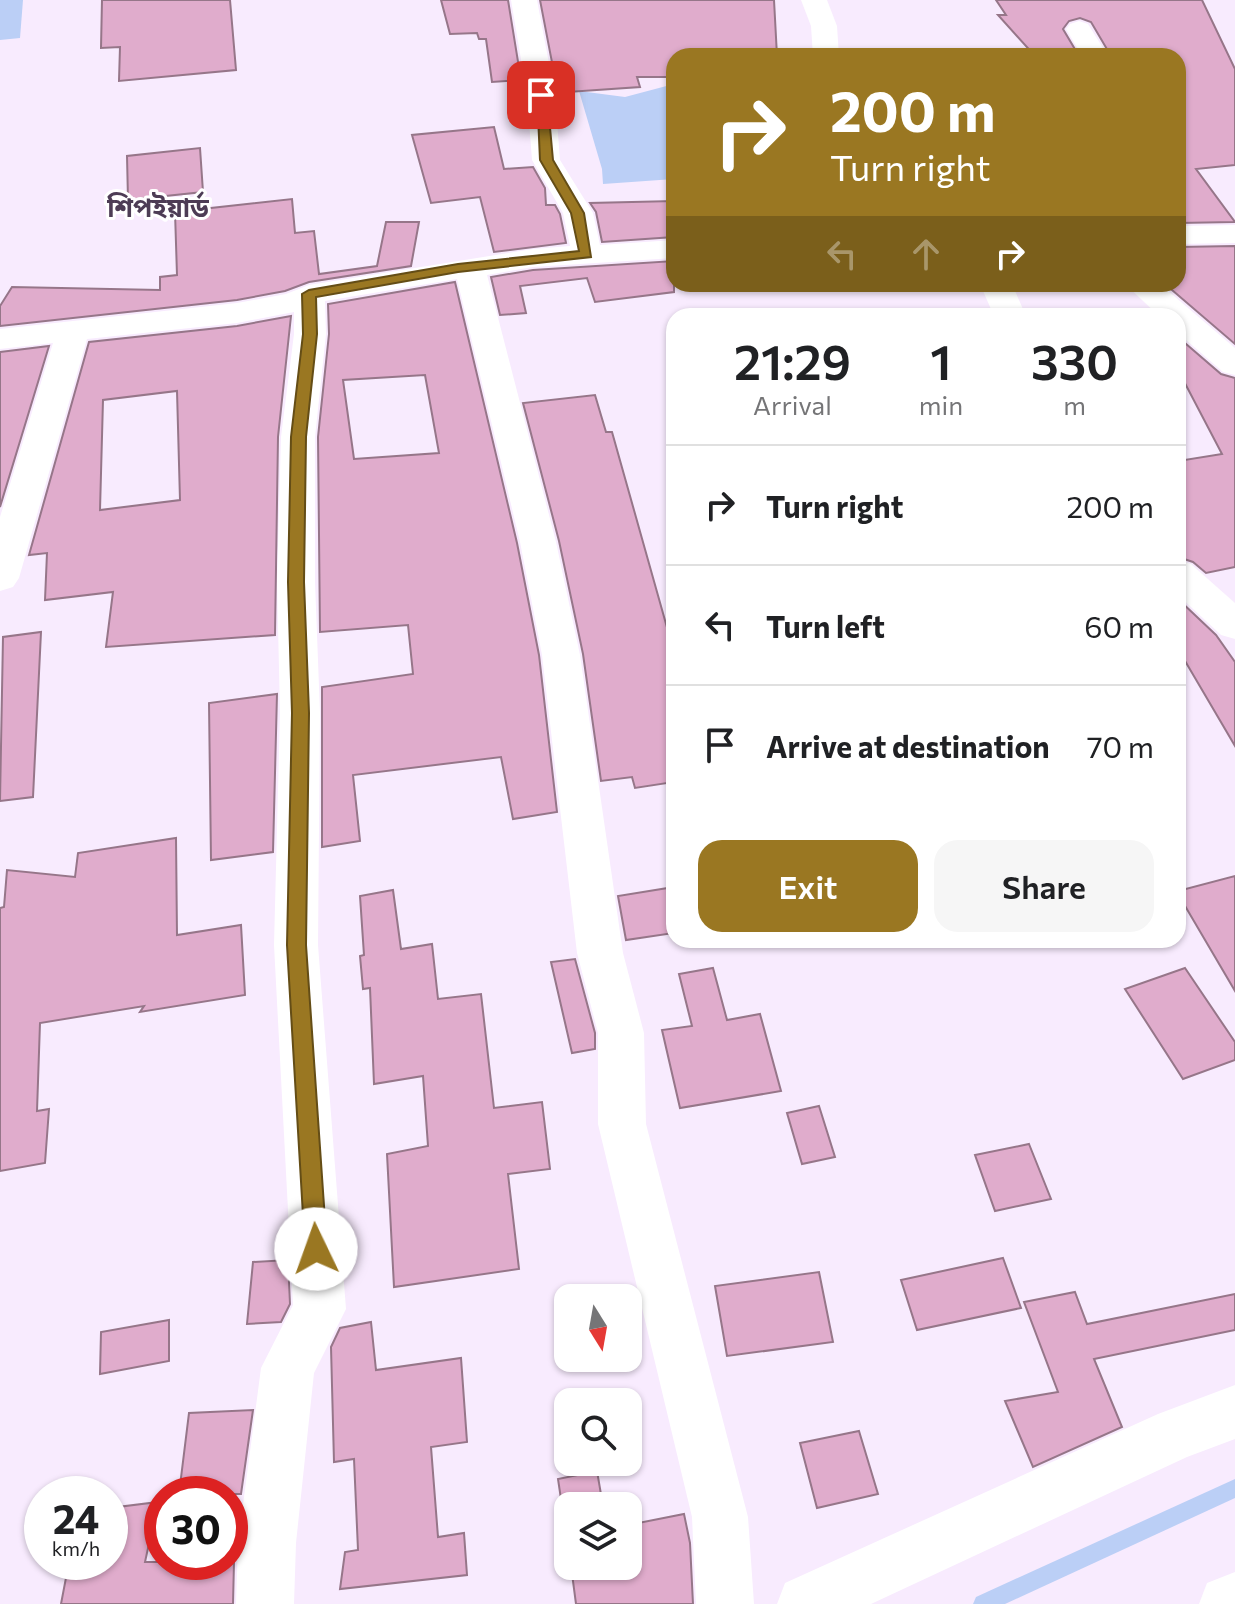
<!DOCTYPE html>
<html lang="en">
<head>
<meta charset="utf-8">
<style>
	body { margin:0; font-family:Commissioner,"Noto Sans Bengali",sans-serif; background:#f6f6f6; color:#202124; height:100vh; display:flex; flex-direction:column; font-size:30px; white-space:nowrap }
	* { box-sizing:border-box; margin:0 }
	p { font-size:26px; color:#757577 }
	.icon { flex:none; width:44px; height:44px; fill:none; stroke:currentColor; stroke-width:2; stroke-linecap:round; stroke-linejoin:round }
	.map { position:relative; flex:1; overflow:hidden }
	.sheet { position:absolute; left:666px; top:308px; width:520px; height:640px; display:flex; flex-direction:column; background:#fff; border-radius:24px; box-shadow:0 2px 6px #0004 }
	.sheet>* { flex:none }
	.top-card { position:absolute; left:666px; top:48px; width:520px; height:244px; border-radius:24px; box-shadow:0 2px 6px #0004; background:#9a7722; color:#fff; overflow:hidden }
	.needle { width:52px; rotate:169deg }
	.tools { position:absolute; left:554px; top:1284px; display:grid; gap:16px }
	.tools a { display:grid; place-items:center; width:88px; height:88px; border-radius:16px; background:#fff; box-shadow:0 2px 6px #0004; font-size:40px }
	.speed { position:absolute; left:24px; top:1476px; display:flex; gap:16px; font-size:40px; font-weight:700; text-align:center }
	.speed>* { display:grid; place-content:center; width:104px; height:104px; border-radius:50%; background:#fff; box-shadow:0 2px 6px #0004; line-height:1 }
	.speed small { font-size:20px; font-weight:400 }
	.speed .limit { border:12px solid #d22; background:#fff; color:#111 }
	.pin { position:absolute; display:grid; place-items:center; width:68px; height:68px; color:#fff; margin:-34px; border-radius:16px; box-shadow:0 4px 12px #0006 }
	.me { position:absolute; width:88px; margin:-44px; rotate:357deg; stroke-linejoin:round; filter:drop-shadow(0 0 6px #0008) }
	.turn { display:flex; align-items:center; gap:28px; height:168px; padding:0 32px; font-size:36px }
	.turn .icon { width:104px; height:104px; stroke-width:2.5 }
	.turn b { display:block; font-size:56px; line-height:68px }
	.lanes { display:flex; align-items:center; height:76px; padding:0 32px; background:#0003; justify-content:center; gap:40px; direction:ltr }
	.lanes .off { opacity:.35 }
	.eta { display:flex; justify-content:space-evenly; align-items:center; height:136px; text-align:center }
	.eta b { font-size:48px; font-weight:600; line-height:56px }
	.button { display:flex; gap:16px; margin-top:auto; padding:16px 32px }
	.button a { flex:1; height:92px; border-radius:24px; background:#9a7722; color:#fff; font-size:32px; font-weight:600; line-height:92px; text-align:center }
	.button a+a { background:#f6f6f6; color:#202124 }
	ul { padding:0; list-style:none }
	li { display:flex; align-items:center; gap:24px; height:120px; padding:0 32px; border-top:2px solid #e0e0e0 }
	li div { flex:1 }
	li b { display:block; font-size:30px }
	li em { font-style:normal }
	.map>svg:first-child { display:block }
	.water { fill:#bbcff6 }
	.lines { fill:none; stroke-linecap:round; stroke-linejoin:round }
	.stream { fill:#bbcff6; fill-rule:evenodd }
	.building { fill:#e0accc; stroke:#967689; stroke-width:2; fill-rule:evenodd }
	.minor { fill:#fff; fill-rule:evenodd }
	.route { fill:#9a7722; stroke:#644d16; stroke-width:2 }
	.labels { text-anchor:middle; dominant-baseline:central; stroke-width:6; stroke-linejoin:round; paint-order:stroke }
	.far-district-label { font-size:26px; font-weight:bold; fill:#4d3c55; stroke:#fff }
</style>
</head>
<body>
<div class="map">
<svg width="1235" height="1604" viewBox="0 0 1235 1604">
	<rect width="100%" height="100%" fill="#f8ebfe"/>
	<g class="water">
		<path d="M0 0H23L20 38 0 40Z"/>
		<path d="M674 84V179L603 184 602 169 579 91 625 97Z"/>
	</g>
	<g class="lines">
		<path class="stream" d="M1235 1479V1498L1005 1604H973L976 1597Z"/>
	</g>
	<g class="building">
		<path d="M102 0H230L236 70 119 81 120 47 101 48Z"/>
		<path d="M441 0H508L521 80 492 82 486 39H479L477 33 450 34Z"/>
		<path d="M540 0H774L777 56H674V77H637L640 87 568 92 565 77 555 78Z"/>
		<path d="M996 0H1202L1235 69V165L1196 169 1235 222 1178 223V56H1111L1091 22 1080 18 1069 21 1063 29 1079 56H1035L998 15H1006Z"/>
		<path d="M494 127 504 169 533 167 545 188 546 205H555L560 214 566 243 494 252 480 197 431 203 412 135Z"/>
		<path d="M200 148 203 192 128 200 127 156Z"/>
		<path d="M292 199 295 233 314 231 319 274 377 266 386 222H419L411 266 309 282 285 291 237 300 0 326V306L12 287 160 290V277L177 275 175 212Z"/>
		<path d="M674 201V237L602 242 596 212 590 203Z"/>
		<path d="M1235 246V344L1165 284H1178V247Z"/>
		<path d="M674 261V292L595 302 587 278 520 286 526 313 500 315 491 277 533 270Z"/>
		<path d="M455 282 517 543 539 655 557 812 513 819 501 757 353 775 360 841 322 847V687L413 674 408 625 320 632 318 437 329 334 328 304ZM425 375 439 453 354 459 343 380Z"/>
		<path d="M291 316 278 437 275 635 106 647 113 592 45 600 47 553 29 555 89 342 237 326ZM177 391 180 500 100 510 103 400Z"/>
		<path d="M1178 337 1221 374 1235 378V567L1206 573 1193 562 1178 557V461L1222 454 1178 370Z"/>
		<path d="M49 346 0 507V352Z"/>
		<path d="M595 395 606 432H612L668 631 674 629V782L635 788 632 777 601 781 583 654 559 541 523 403Z"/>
		<path d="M1178 599 1216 635 1235 662V746L1178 649Z"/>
		<path d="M41 632 33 797 0 801 3 637Z"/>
		<path d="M277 694 273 852 211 860 209 703Z"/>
		<path d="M176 838 177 935 241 925 245 995 140 1012 144 1006 40 1023 37 1111 49 1109 45 1163 0 1171V908L4 907 7 870 75 877 78 853Z"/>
		<path d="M1235 876V991L1178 894V891Z"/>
		<path d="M674 887V933L626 940 618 896Z"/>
		<path d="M393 890 401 949 432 944 438 999 481 994 494 1108 542 1102 550 1169 508 1174 519 1269 394 1287 387 1154 428 1146 423 1076 374 1084 370 988 363 989 360 956 364 955 360 896Z"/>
		<path d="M575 959 595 1033V1049L572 1053 551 962Z"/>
		<path d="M713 968 727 1020 760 1014 781 1091 680 1108 662 1030 692 1026 679 974Z"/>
		<path d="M1185 968 1235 1042V1060L1183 1079 1125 989Z"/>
		<path d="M819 1106 835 1157 802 1164 787 1113Z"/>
		<path d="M1029 1144 1051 1199 995 1211 975 1155Z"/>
		<path d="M1003 1258 1021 1308 917 1330 901 1280Z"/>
		<path d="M288 1260 290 1304 281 1322 247 1324 253 1262Z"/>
		<path d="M819 1272 833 1342 727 1356 715 1286Z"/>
		<path d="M1075 1292 1087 1324 1235 1294V1330L1094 1359 1122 1427 1033 1467 1005 1401 1058 1392 1024 1302Z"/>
		<path d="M169 1320V1361L100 1374 101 1332Z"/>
		<path d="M371 1322 376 1370 461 1358 467 1442 431 1447 438 1537 464 1533 467 1575 340 1589 345 1552 358 1550 354 1459 334 1462 331 1347 340 1328Z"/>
		<path d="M253 1410 241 1494H179L189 1413Z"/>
		<path d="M859 1431 878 1494 817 1508 800 1443Z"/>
		<path d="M597 1471 603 1506H568V1546L558 1479Z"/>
		<path d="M158 1502 145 1562H234L233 1604H61L69 1562H110V1508Z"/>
		<path d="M684 1514 690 1543 693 1604H576L571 1566H628V1525Z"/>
	</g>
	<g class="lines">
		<g class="minor">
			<path d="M511 0H537L555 95 560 160 593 213 600 245 674 240V258L533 267 487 275 556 542 580 655 623 953 644 1033 646 1124 748 1517 754 1604H696L692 1517 598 1124V1033L577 953 542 655 520 542 457 279 325 301 326 334 315 437V582L320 713 318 945 346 1309 314 1373 296 1543 294 1604H236L238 1543 261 1368 293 1305 274 945 280 713 277 582 281 437 294 334V312L237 323 87 339 19 578 13 587 0 591V517L53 343 0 349V329L237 303 286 294 309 285 533 249 570 246 563 213 532 160 527 95Z"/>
			<path d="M801 0H827L837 26 839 56H813L811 26Z"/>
			<path d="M1079 21 1088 24 1108 56H1082L1066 29 1070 24Z"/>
			<path d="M1235 225V243L1178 244V226Z"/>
			<path d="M980 284H1012L1026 316H994Z"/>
			<path d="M1125 284H1160L1235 348V375L1223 372 1178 333V316H1159Z"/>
			<path d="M1178 560 1191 564 1235 603V639L1221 635 1178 595Z"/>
			<path d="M1235 1385V1439L1187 1457 871 1604H777L785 1583 1158 1414Z"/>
			<path d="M1235 1572V1604H1199L1207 1583Z"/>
		</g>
	</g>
	<path class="route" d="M537 92 547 95 553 160 584 213 591 257 458 272 316 297 317 334 306 437 304 582 309 713 306 945 327 1249 324 1256 316 1260 308 1256 305 1249 287 945 292 713 288 582 291 437 303 334 302 294 309 290 458 264 579 251 571 213 540 160Z"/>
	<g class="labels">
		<g class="far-district-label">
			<text x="158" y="206">শিপইয়ার্ড</text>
		</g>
	</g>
</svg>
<div class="tools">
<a><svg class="needle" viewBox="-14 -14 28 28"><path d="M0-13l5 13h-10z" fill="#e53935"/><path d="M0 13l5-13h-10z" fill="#757577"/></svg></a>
<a><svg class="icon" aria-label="search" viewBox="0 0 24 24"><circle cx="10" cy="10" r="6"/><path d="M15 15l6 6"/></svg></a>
<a><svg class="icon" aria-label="layers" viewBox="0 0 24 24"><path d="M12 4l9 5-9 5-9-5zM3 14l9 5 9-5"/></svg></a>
</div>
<div class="speed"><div>24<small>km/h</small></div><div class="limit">30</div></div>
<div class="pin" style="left:541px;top:95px;background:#d93025"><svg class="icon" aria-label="arrive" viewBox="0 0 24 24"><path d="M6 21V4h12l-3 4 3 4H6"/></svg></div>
<svg class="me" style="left:316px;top:1249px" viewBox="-20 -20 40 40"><circle r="19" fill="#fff"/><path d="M0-13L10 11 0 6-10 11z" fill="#9a7722"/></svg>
<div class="top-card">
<div class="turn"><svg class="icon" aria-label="right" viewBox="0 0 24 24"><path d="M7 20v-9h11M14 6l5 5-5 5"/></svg><div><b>200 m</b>Turn right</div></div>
<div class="lanes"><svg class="icon off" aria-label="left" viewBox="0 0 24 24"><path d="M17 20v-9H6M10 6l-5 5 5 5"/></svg><svg class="icon off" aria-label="ahead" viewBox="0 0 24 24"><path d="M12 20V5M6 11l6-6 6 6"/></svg><svg class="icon" aria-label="right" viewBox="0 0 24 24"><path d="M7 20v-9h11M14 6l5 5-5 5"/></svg></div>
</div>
<section class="sheet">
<div class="eta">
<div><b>21:29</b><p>Arrival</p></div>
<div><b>1</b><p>min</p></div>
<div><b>330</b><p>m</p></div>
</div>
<ul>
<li><svg class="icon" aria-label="right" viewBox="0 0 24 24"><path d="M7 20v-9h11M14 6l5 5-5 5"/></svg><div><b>Turn right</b></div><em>200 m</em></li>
<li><svg class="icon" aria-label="left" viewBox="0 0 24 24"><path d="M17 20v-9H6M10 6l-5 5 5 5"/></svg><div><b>Turn left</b></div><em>60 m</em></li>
<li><svg class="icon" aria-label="arrive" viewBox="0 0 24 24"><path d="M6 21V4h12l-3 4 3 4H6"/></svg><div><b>Arrive at destination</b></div><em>70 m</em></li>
</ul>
<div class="button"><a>Exit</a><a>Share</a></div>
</section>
</div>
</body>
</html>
